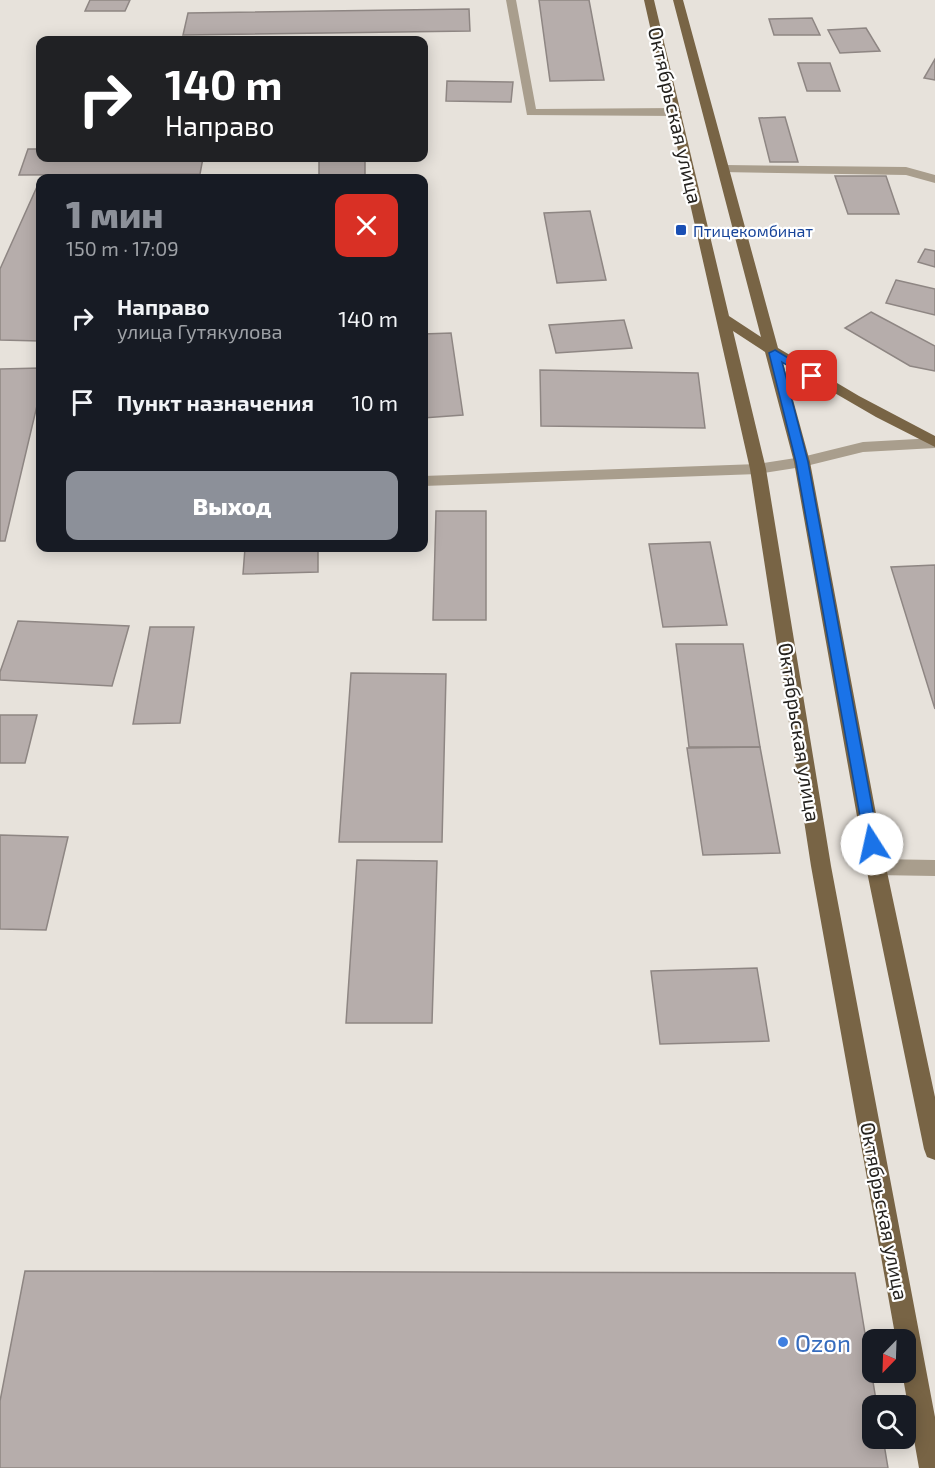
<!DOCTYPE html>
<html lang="ru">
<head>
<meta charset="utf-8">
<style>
	body { margin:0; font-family:"Exo 2",sans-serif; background:#20242c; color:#f1f3f6; height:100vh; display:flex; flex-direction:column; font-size:22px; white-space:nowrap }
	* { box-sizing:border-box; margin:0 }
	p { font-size:20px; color:#9ea1a6 }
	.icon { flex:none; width:33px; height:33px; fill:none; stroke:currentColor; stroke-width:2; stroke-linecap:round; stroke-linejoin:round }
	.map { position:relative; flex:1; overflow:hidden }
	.panel { position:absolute; left:36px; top:174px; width:392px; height:378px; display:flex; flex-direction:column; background:#171b24; border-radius:12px; box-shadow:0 3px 15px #0003 }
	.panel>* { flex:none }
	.top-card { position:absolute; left:36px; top:36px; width:392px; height:126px; border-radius:12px; box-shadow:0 3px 15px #0003; background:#202124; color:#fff; overflow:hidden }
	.needle { width:39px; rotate:203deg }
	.buttons { position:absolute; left:862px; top:1329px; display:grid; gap:12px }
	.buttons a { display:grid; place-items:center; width:54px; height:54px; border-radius:12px; background:#171b24; box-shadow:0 3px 15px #0003; font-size:30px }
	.pin { position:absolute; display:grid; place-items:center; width:51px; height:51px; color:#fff; margin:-26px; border-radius:12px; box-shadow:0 3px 9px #0006 }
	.me { position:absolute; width:66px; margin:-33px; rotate:350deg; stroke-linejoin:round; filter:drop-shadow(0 0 4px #0008) }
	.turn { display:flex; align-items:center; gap:21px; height:126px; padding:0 30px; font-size:27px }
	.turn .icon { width:78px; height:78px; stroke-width:2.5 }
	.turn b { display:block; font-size:42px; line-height:51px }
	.round { display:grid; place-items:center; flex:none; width:63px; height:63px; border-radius:12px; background:#20242c }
	.head { display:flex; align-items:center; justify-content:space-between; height:102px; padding:0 30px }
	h1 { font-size:36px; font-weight:800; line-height:45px; color:#8c9099 }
	.button { display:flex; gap:12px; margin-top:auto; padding:12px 30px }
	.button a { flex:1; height:69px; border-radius:12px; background:#8c9099; color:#fff; font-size:24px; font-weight:800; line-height:69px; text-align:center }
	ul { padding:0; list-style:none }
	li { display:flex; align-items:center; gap:18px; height:84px; padding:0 30px }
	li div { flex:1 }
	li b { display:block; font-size:22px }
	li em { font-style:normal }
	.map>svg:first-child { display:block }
	.building { fill:#b6adab; stroke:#8e8683; stroke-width:1.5 }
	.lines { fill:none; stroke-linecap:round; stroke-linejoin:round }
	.minor { fill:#a99e8d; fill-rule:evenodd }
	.major { fill:#786445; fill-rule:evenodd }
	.route { fill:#1a73e8; stroke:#114b97; stroke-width:1.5 }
	.transit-dot { fill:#1a4fb4; stroke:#fff; stroke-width:2 }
	.shop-dot { fill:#3f7fe0; stroke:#fff; stroke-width:2 }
	.labels { text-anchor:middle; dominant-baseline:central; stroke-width:4.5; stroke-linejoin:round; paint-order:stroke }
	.far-transit-label { font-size:16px; fill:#164399; stroke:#fff; text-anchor:start }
	.street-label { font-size:20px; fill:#24221f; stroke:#fff }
	.near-shop-label { font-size:24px; fill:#366cbe; stroke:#fff; text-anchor:start }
</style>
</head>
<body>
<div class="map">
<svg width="935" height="1468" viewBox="0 0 935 1468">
	<rect width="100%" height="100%" fill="#e7e2db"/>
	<g class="building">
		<path d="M90 0H130L125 11H85Z"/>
		<path d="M539 0H589L604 80 550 81Z"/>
		<path d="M469 9 470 31 183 35 188 13Z"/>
		<path d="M812 18 820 35H774L769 19Z"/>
		<path d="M866 28 880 51 840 53 828 30Z"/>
		<path d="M935 59V80L924 78Z"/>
		<path d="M798 63H830L840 91H807Z"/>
		<path d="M447 81 513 82 511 102 446 101Z"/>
		<path d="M785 117 798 162H770L759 118Z"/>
		<path d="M28 149H40V158H203L200 174 19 175Z"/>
		<rect x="319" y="158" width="46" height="20"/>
		<path d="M835 176H886L899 214H848Z"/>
		<path d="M40 180V341L0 340V269Z"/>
		<path d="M590 211 606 280 557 283 544 213Z"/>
		<path d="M925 249 935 251V267L918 262Z"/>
		<path d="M896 280 935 289V315L886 303Z"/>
		<path d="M871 312 935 346V371L910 366 845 328Z"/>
		<path d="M624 320 632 348 556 353 549 325Z"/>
		<path d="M451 333 463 415 423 418V334Z"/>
		<path d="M40 368V393L5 541H0V369Z"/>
		<path d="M540 370 698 373 705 428 541 426Z"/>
		<path d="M436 511H486V620H433Z"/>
		<path d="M710 542 727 625 663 627 649 544Z"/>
		<path d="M245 548H318V572L243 574Z"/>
		<path d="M935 565V709L891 567Z"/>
		<path d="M18 621 129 626 112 686 0 680V672Z"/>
		<path d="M150 627H194L180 723 133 724Z"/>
		<path d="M676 644H743L760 747H689Z"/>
		<path d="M351 673 446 674 442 842H339Z"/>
		<path d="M0 715H37L25 763H0Z"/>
		<path d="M760 747 780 853 703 855 687 748Z"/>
		<path d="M0 835 68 837 46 930 0 929Z"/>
		<path d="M357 860 437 861 432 1023H346Z"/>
		<path d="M757 968 769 1041 660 1044 651 971Z"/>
		<path d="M25 1271 855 1273 877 1406H873V1438H883L888 1468H0V1401Z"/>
	</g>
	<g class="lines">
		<g class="minor">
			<path d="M506 0H516L536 109 676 108 682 112 676 116 527 115Z"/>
			<path d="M725 165 906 167 935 175V183L906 175 721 172 719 169 721 166Z"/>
			<path d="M935 438V448L863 452 802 467 758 474 423 486V476L758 464 802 457 863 442Z"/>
			<path d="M876 859 935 860V876L876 875 869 873 866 867 869 861Z"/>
		</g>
		<path class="major" d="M644 0H654L729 316 761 337 673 0H683L778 348 859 396 935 436V447L876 417 783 363 810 462 886 867 935 1097V1160L927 1157 924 1149 866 867 794 462 765 352 733 331 766 469 831 866 935 1417V1468H919L902 1372H906V1340H896L811 866 750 469Z"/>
	</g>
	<path class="route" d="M775 350 818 376 812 379 808 378 782 362 808 462 879 844 877 848H867L865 844 796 462 769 353Z"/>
	<rect class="transit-dot" x="675" y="224" width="12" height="12" rx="3"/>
	<circle class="shop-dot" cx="783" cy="1342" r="6"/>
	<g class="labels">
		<g class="far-transit-label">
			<text x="693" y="230">Птицекомбинат</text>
		</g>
		<g class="street-label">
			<text transform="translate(676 115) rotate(77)">Октябрьская улица</text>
			<text transform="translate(800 732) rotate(81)">Октябрьская улица</text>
			<text transform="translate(885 1211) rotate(79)">Октябрьская улица</text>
		</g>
		<g class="near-shop-label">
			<text x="795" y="1342">Ozon</text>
		</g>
	</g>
</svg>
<div class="buttons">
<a><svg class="needle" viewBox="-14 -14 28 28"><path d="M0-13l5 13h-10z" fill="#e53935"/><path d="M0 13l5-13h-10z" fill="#9ea1a6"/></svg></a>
<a><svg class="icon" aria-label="search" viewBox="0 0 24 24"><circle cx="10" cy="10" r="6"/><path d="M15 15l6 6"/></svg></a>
</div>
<div class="pin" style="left:812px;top:376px;background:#d93025"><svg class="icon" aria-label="arrive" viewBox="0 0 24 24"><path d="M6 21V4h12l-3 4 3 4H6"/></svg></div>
<svg class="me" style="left:872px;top:844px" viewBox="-20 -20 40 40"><circle r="19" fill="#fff"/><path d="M0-13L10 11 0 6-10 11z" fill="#1a73e8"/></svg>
<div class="top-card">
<div class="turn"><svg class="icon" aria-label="right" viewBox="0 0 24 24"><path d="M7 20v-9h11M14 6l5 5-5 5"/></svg><div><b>140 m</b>Направо</div></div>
</div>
<section class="panel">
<div class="head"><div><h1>1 мин</h1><p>150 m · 17:09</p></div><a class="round" style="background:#d93025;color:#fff"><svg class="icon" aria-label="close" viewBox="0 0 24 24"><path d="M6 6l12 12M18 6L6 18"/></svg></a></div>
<ul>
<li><svg class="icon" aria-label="right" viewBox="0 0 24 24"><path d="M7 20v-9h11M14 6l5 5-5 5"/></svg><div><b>Направо</b><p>улица Гутякулова</p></div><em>140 m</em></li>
<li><svg class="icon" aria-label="arrive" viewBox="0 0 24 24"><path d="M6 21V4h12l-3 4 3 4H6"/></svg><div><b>Пункт назначения</b></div><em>10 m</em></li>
</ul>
<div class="button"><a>Выход</a></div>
</section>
</div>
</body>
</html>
